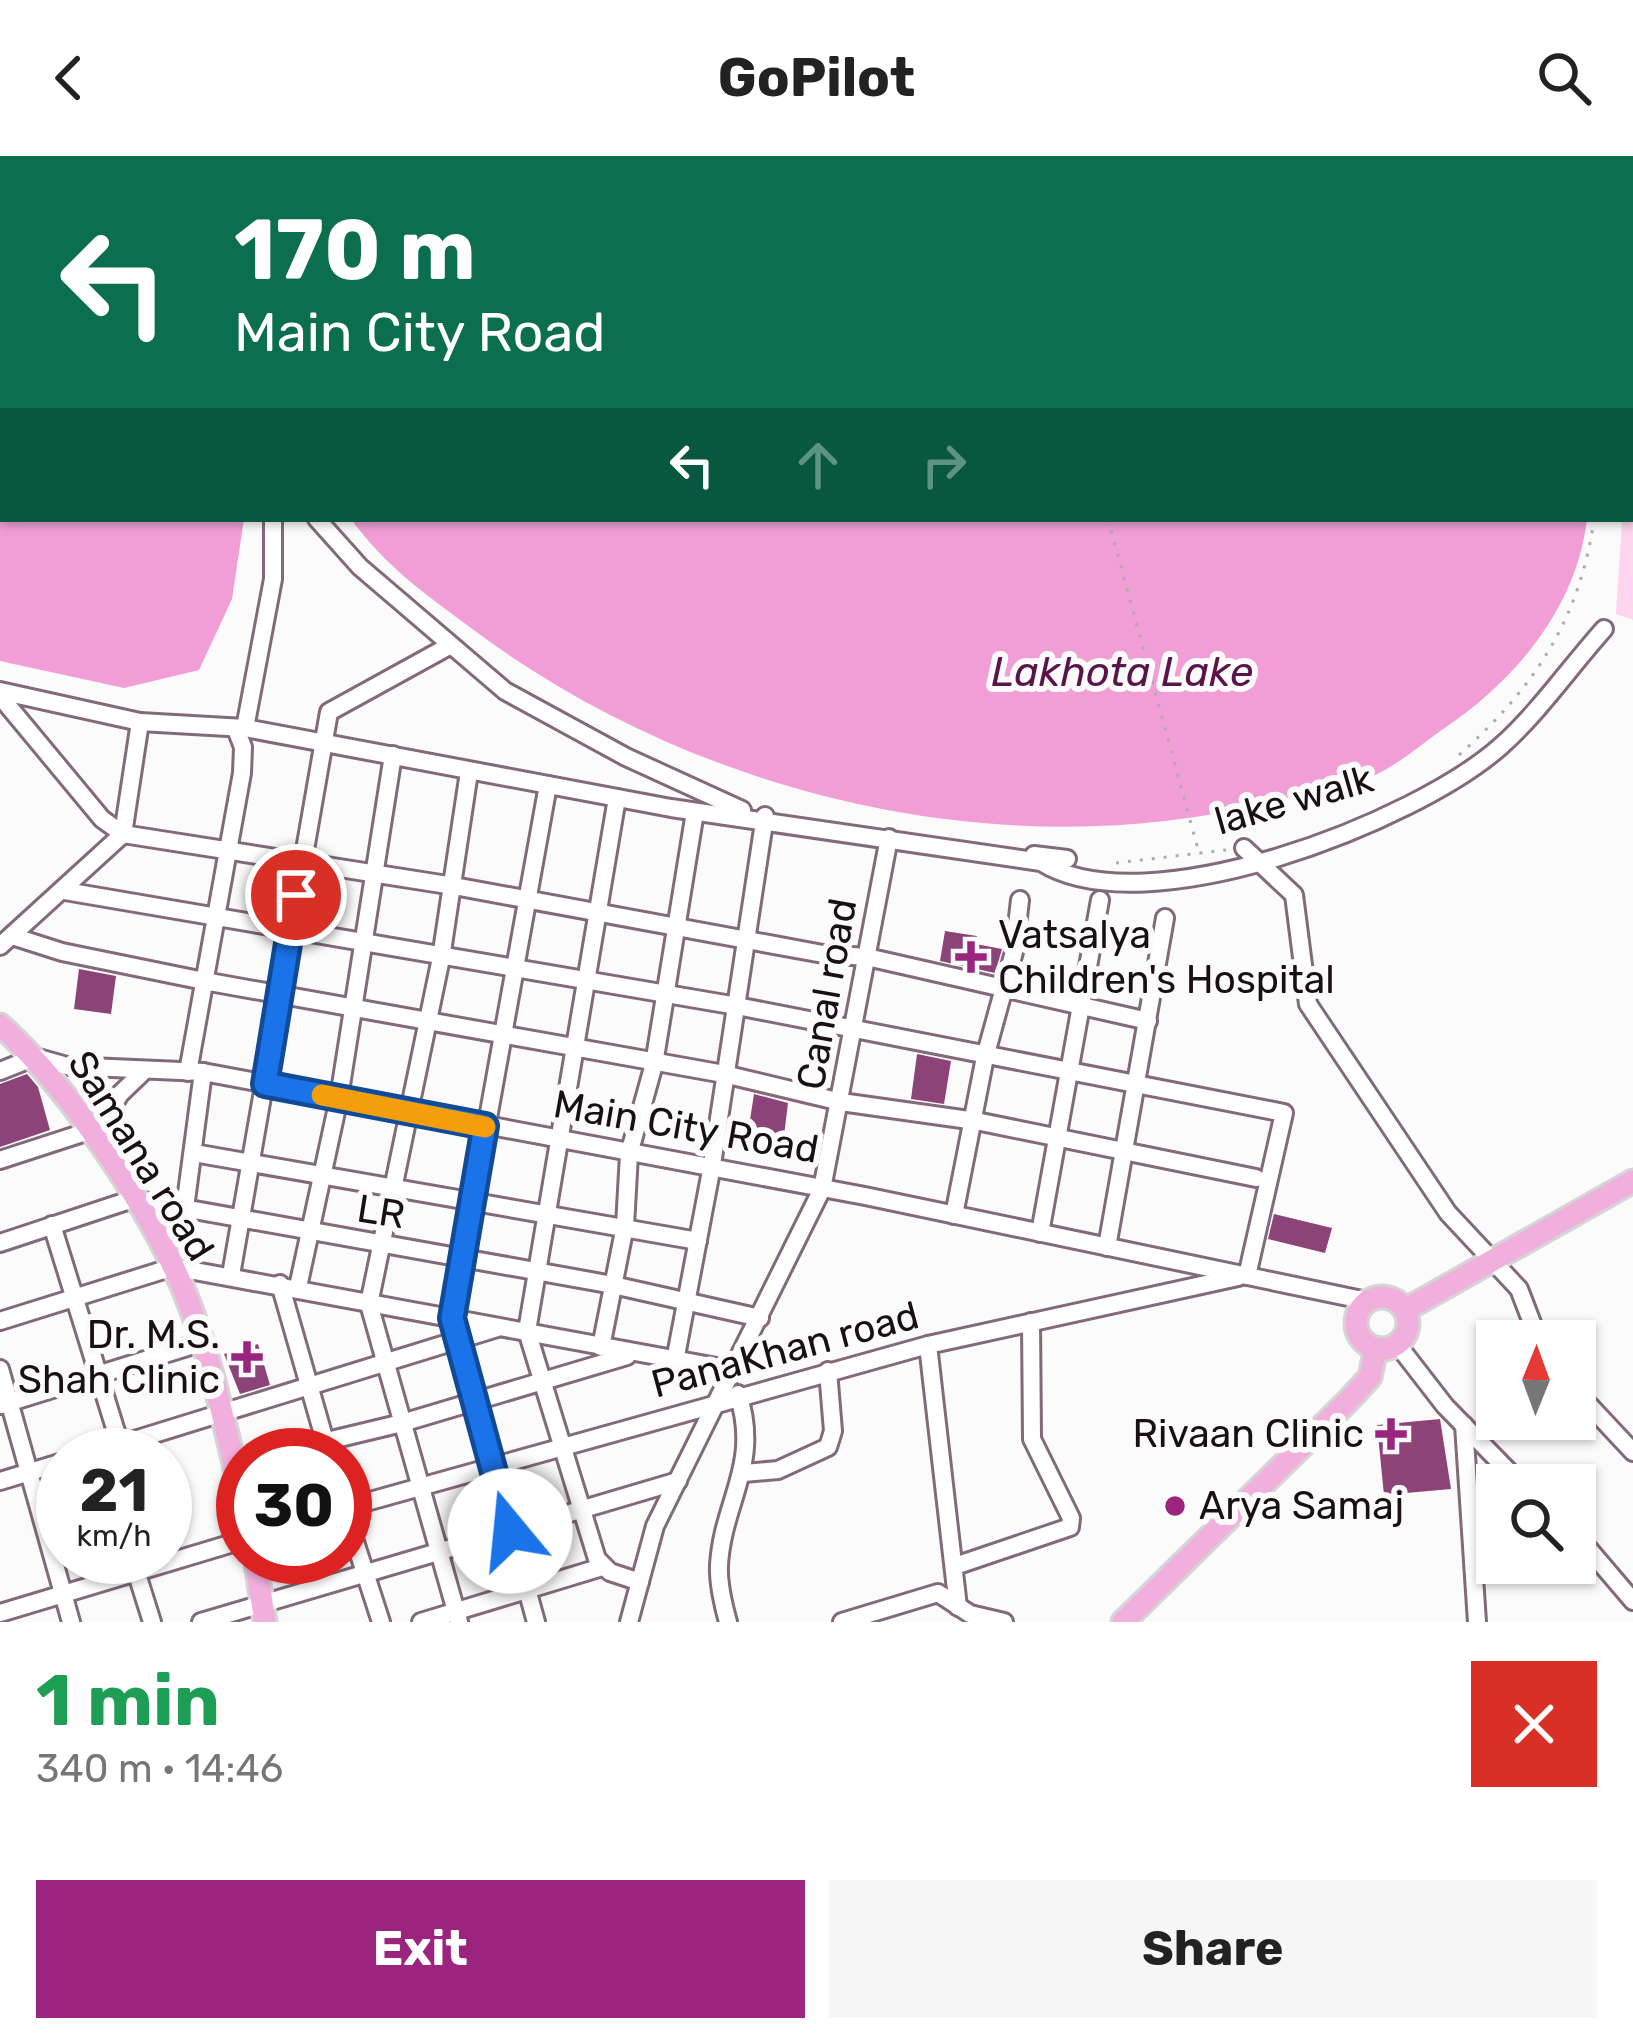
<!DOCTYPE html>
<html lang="en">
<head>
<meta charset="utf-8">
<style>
	body { margin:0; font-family:Rubik,sans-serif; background:#f6f6f6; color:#222; height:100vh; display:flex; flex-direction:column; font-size:45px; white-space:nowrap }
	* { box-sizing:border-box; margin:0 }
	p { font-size:39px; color:#767676 }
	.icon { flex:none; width:66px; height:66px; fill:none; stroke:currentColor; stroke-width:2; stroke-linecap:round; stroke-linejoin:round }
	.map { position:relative; height:1466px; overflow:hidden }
	.panel { display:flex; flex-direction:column; background:#fff; flex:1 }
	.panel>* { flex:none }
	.hud { position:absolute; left:0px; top:0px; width:1635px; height:366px; box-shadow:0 3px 9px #0004; background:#0b6e4f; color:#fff; overflow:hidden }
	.needle { width:78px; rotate:1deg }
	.fabs { position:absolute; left:1476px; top:1164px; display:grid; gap:24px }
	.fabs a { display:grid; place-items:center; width:120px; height:120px; border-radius:0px; background:#fff; box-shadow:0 3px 9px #0004; font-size:60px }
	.speed { position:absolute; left:36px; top:1272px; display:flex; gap:24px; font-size:60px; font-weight:700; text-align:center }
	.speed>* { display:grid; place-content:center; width:156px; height:156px; border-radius:50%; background:#fff; box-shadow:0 3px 9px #0004; line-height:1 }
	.speed small { font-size:30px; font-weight:400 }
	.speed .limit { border:18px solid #d22; background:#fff; color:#111 }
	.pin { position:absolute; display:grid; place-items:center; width:102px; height:102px; color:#fff; margin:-51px; border:6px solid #fff; border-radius:50%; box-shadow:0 3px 12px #0007 }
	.me { position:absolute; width:132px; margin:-66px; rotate:343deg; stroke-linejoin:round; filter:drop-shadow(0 0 9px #0008) }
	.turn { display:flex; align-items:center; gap:42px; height:252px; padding:0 36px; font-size:54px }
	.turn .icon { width:156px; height:156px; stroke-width:2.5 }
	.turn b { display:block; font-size:84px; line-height:102px }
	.lanes { display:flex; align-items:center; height:114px; padding:0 36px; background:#0003; justify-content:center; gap:60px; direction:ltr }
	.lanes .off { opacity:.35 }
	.round { display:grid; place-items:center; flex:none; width:126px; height:126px; border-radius:0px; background:#f6f6f6 }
	.head { display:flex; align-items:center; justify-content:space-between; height:204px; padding:0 36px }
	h1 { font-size:72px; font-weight:700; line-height:90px; color:#1e9e55 }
	.action { display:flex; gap:24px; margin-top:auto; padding:24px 36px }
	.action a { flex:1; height:138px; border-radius:0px; background:#9b247e; color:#fff; font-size:48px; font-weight:700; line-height:138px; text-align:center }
	.action a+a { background:#f6f6f6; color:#222 }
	header { display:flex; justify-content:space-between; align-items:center; height:156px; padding:0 36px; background:#fff; font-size:54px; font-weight:700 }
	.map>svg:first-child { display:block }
	.green { fill:#fdd5ee }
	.water { fill:#f19ed6 }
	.building { fill:#8c4377 }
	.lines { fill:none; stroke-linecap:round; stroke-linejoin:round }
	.minor-casing { stroke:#836a7a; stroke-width:22 }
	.major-casing { stroke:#d6d4d5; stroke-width:27 }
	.path { stroke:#adaaac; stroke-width:3; stroke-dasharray:3 9; stroke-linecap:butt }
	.minor { stroke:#fff; stroke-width:16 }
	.major { stroke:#f1afdd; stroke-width:21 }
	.route-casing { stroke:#114b97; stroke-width:30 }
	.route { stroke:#1a73e8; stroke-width:21 }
	.slow { stroke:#f59e0b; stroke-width:21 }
	.poi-dot { fill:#9b247e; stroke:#fbfbfb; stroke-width:4.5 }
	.labels { text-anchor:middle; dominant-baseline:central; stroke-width:12; stroke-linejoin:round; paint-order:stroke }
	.street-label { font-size:39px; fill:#191016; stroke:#fbfbfb }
	.poi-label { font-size:39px; fill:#191016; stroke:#fbfbfb; text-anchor:start }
	.water-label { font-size:42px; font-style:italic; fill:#5b144a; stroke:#fbfbfb }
</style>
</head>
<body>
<header><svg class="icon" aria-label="back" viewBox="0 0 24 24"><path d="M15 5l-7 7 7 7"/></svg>GoPilot<svg class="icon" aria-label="search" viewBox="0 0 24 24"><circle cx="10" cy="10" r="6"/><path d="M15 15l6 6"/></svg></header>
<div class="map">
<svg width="1633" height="1466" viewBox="0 0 1633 1466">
	<rect width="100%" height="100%" fill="#fbfbfb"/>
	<path class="green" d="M1633 265V464L1616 458 1622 363H1632Z"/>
	<g class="water">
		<path d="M0 0H230L3 3V363H244L232 443 199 514 124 532 0 505Z"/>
		<path d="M415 0H1615L417 3Z"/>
		<path d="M351 363H1587C1577 452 1514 526 1443 573 1422 588 1399 608 1375 619 1347 632 1309 636 1279 644 1005 715 695 640 471 472 424 437 386 411 351 363Z"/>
	</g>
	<g class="building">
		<path d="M945 775 977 780 976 788 1002 793 995 817 940 805Z"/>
		<path d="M79 813 116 820 111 858 74 853Z"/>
		<path d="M917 898 951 905 944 948 911 943Z"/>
		<path d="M27 918 38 931 50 974 0 991V928Z"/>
		<path d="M754 938 788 947 783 988 747 983Z"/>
		<path d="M1274 1058 1332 1072 1325 1097 1268 1083Z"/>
		<path d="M258 1188 270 1229 240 1238 224 1198Z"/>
		<path d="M1440 1263 1451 1333 1384 1339 1377 1269Z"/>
	</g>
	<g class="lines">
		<defs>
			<g id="minor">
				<path d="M276 3V0"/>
				<path d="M317 363 360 411 505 535 626 601 742 654"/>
				<path d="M0 535 140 566 245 572 671 652 1041 706C1145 772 1416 666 1501 590 1539 556 1570 511 1604 473"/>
				<path d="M0 540 102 663 123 678 454 730 823 798 867 801 1148 865"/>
				<path d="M245 572 273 423V363"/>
				<path d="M617 642 527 1175 597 1403 610 1416 640 1426"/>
				<path d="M1244 692 1294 739 1308 848 1448 1057 1519 1133 1539 1185"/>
				<path d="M1034 699 1067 703"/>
				<path d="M65 735 737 850 1284 957 1247 1120"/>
				<path d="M12 780 62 796 204 825 724 918 841 946 976 965 1256 1022"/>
				<path d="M0 790 123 678 140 566"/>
				<path d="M0 915 35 901 67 910 203 916 865 1040 1367 1145"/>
				<path d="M188 916 242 617 243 591 236 573"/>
				<path d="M94 982 120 938 144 915"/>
				<path d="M194 997 698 1085"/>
				<path d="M0 1004 89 975"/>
				<path d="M185 1052 203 916"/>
				<path d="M954 1059 985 901 1014 796 1020 744"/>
				<path d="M52 1069 123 1298"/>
				<path d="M1040 1077 1100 744"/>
				<path d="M0 1087 133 1043 613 1129 760 1162"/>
				<path d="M1107 1091 1165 762"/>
				<path d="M231 1119 329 556 449 490"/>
				<path d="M280 1128 329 1299"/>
				<path d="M298 1131 339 942 393 599"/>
				<path d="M0 1165 173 1111 733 1214"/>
				<path d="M1397 1188 1445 1250 1522 1329"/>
				<path d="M928 1189 958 1451"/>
				<path d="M601 1191 625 1070 629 998 654 908 695 656"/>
				<path d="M675 1205 711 1015 765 660"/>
				<path d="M0 1213 71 1466"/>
				<path d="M1575 1234 1633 1296"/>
				<path d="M1 1249 203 1186"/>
				<path d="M1464 1269 1477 1466"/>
				<path d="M86 1299 497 1172"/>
				<path d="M269 1299 402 1267 627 1200"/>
				<path d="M744 1317 778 1314 828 1291 833 1275 828 1215"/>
				<path d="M0 1325 63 1306"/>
				<path d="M345 1352 928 1189 1238 1121"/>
				<path d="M345 1355 381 1466"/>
				<path d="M1575 1377 1633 1445"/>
				<path d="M955 1410 1070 1371 1071 1362 1032 1283 1031 1166"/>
				<path d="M136 1415 152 1466"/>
				<path d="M0 1457 243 1384"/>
				<path d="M201 1466 678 1325"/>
				<path d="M421 1466 602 1411"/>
				<path d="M459 1466 369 1148 441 802 469 616"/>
				<path d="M536 1466 452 1162 548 629"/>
				<path d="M629 1466 655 1370 822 1033 889 682"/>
				<path d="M728 1466C723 1448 718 1428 719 1409 723 1344 761 1309 738 1238"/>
				<path d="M842 1466 938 1437 970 1458 1004 1466"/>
			</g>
			<g id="major">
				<path d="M0 869C70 932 157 1061 190 1150 214 1213 227 1280 243 1346"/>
				<circle cx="1382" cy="1167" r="26"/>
				<path d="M1405 1154 1633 1025"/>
				<path d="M255 1401 265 1466"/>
				<path d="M1123 1466 1347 1246 1370 1221 1376 1192"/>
			</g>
		</defs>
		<use href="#minor" class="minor-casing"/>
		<use href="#major" class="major-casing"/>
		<g class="path">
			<path d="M1076 3 1077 0"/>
			<path d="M1630 3V0"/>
			<path d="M1108 363 1199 697"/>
			<path d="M1459 599C1533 533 1580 464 1594 363"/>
			<path d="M1116 707 1226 694"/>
		</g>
		<use href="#minor" class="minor"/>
		<use href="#major" class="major"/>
	</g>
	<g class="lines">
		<defs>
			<path id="route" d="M296 739 265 928 485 970 452 1162 510 1375"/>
		</defs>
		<use href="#route" class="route-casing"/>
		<use href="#route" class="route"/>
		<path class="slow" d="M322 939 485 971"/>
	</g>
	<g class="poi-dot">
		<path d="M965 783h12v12h12v12h-12v12h-12v-12h-12v-12h12z"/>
		<path d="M241 1183h12v12h12v12h-12v12h-12v-12h-12v-12h12z"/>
		<path d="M1385 1260h12v12h12v12h-12v12h-12v-12h-12v-12h12z"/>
		<circle cx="1175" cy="1350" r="12"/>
	</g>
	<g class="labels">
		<g class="street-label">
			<text transform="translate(1294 644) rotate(-16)">lake walk</text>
			<text transform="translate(827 838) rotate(-80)">Canal road</text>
			<text transform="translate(686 971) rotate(10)">Main City Road</text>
			<text transform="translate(141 1000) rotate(58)">Samana road</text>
			<text transform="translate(381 1056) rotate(9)">LR</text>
			<text transform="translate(785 1194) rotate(-15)">PanaKhan road</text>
		</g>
		<g class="poi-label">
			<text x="998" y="779">Vatsalya<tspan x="998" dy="45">Children's Hospital</tspan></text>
			<text x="220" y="1179" text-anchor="end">Dr. M.S.<tspan x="220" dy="45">Shah Clinic</tspan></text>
			<text x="1364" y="1278" text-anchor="end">Rivaan Clinic</text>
			<text x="1199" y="1350">Arya Samaj</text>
		</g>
		<g class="water-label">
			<text x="1122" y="516">Lakhota Lake</text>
		</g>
	</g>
</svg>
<div class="fabs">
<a><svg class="needle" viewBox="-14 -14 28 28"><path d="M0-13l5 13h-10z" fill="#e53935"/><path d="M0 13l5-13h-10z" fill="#767676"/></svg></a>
<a><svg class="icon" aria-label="search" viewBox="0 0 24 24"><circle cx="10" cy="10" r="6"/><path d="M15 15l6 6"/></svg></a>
</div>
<div class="speed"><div>21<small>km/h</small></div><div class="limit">30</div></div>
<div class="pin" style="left:296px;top:739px;background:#d93025"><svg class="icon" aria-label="arrive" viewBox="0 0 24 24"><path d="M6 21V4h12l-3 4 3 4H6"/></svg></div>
<svg class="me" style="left:510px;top:1375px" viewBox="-20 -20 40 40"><circle r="19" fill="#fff"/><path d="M0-13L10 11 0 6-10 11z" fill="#1a73e8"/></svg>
<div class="hud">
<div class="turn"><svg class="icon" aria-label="left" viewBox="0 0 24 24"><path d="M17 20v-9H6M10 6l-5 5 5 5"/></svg><div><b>170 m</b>Main City Road</div></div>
<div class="lanes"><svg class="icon" aria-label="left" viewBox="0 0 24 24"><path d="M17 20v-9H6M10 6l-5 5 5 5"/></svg><svg class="icon off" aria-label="ahead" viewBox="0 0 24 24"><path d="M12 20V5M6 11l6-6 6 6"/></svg><svg class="icon off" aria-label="right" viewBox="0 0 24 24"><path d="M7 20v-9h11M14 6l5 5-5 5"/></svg></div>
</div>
</div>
<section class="panel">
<div class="head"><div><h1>1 min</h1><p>340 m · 14:46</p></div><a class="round" style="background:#d93025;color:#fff"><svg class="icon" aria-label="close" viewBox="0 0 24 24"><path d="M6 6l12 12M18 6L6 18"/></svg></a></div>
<div class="action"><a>Exit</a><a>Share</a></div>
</section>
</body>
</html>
